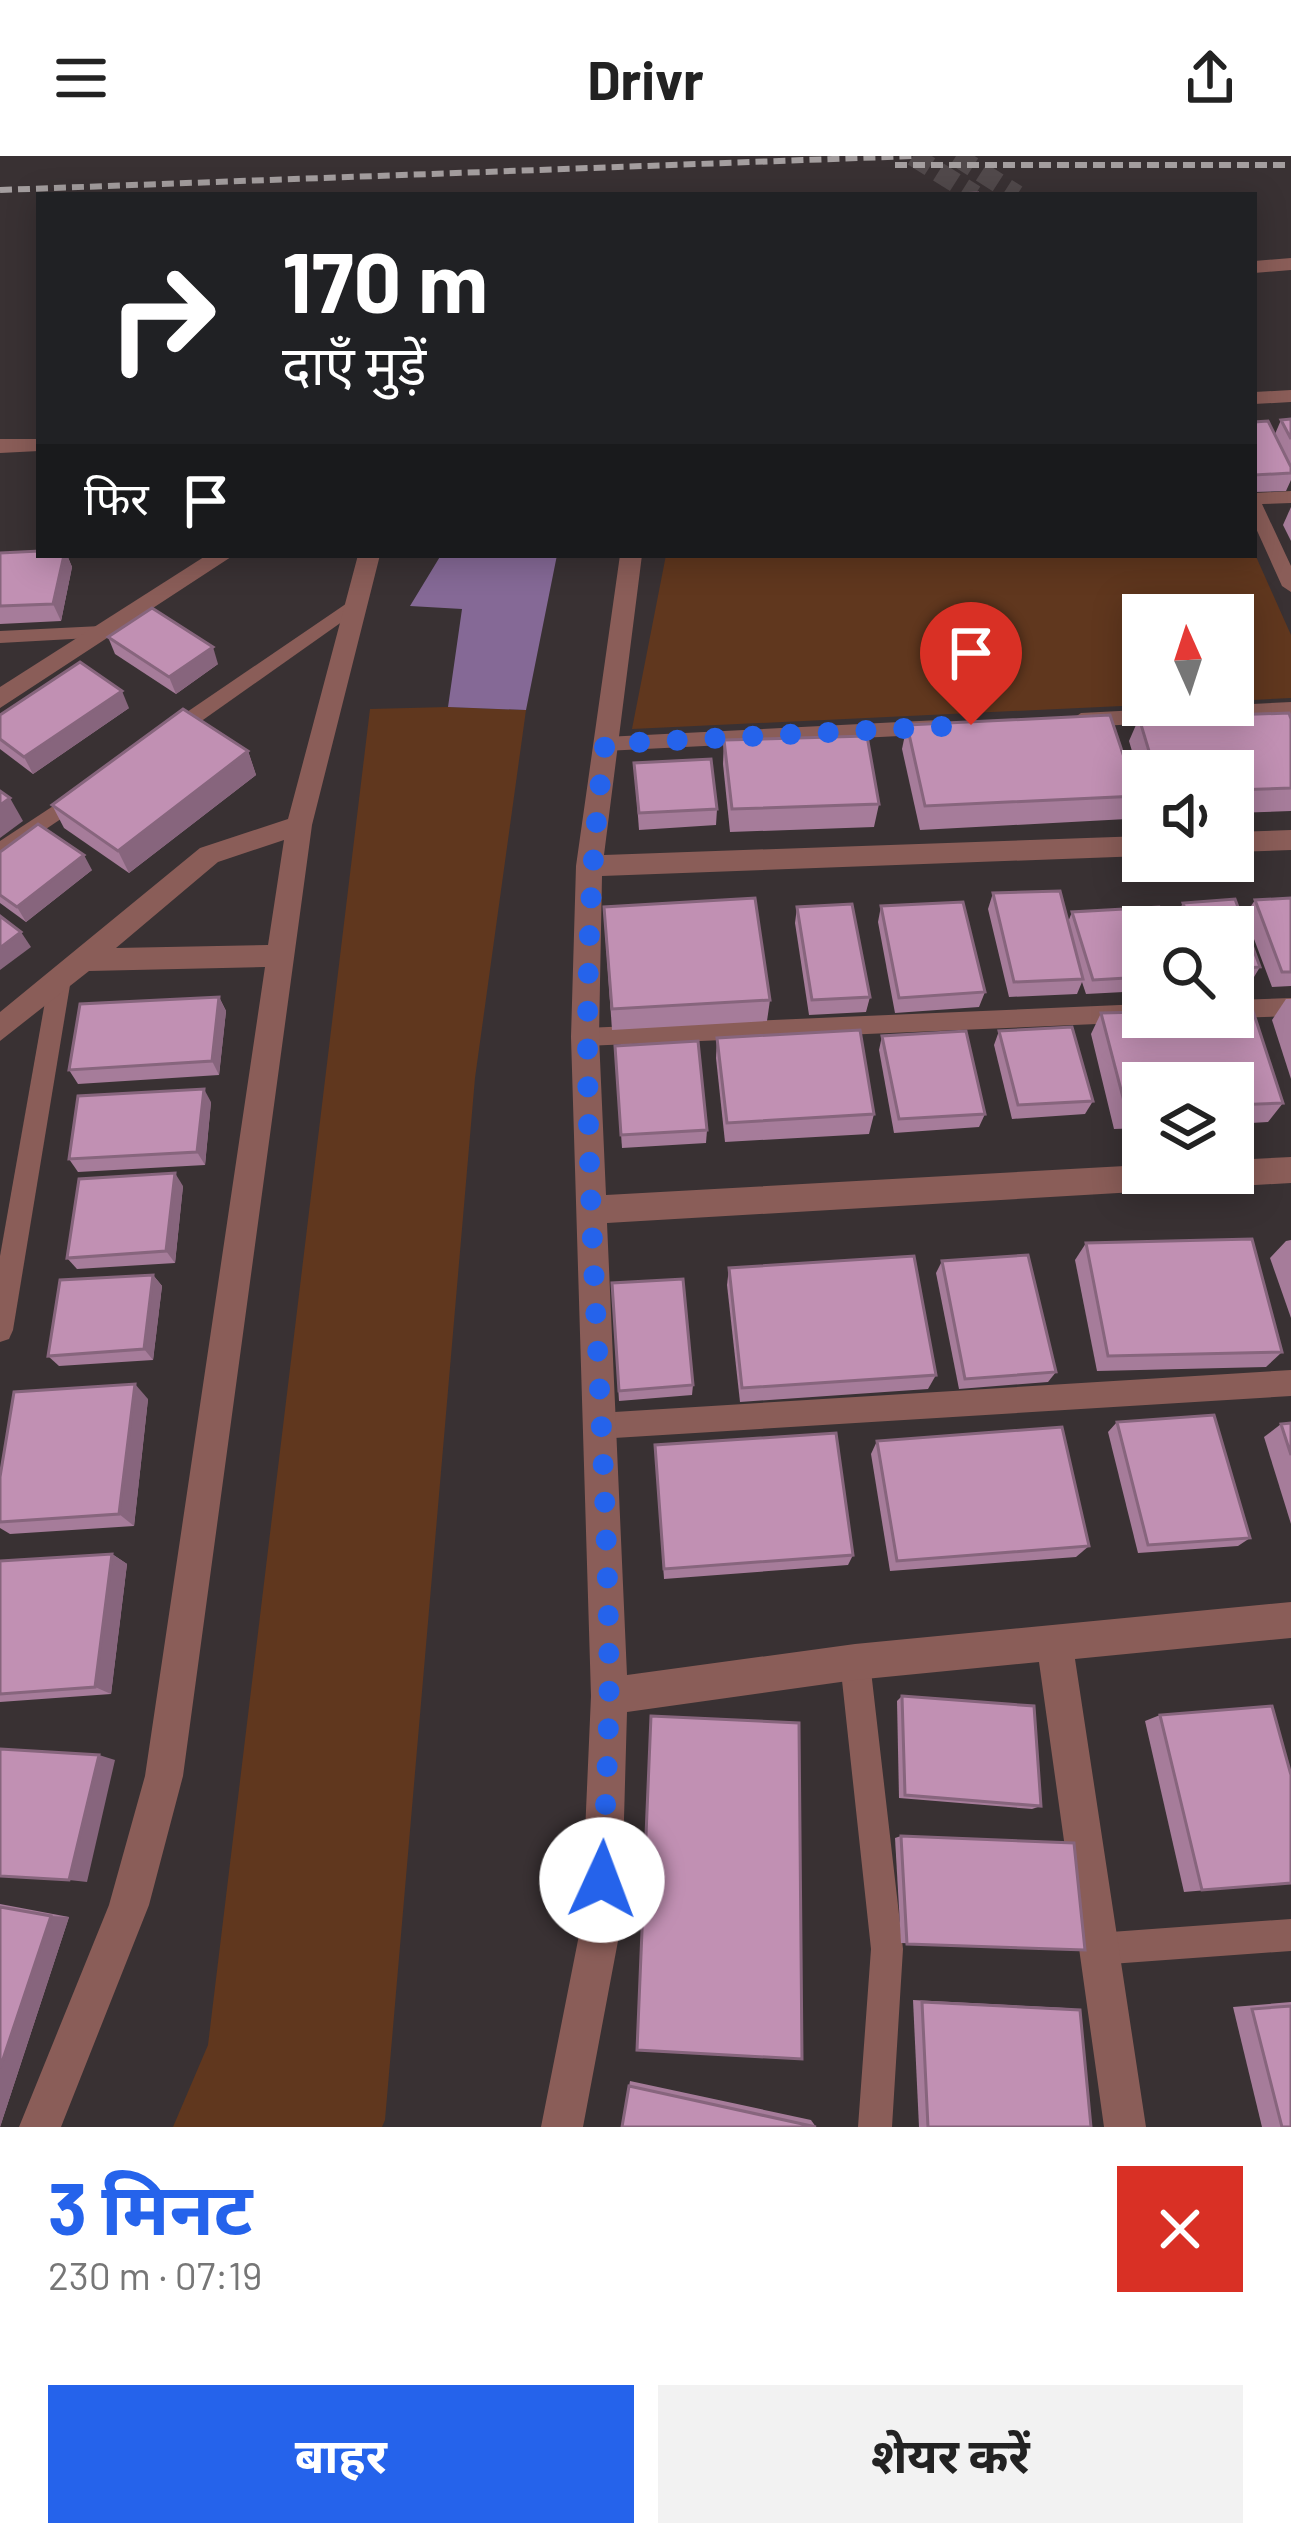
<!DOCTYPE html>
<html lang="hi">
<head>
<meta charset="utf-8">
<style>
	body { margin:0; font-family:Barlow,"Noto Sans Devanagari",sans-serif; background:#f2f2f2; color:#222; height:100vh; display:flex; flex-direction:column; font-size:45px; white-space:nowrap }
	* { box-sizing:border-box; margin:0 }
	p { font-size:39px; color:#767676 }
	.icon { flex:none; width:66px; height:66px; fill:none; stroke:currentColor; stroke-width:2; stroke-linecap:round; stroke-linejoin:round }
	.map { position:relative; height:1971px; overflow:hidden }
	.sheet { display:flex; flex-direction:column; background:#fff; flex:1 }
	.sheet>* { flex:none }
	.top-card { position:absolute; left:36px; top:36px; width:1221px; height:366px; border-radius:0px; box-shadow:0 6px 30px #0003; background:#202124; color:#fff; overflow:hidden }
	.needle { width:78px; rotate:357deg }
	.buttons { position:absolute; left:1122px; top:438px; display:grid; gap:24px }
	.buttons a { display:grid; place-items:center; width:132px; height:132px; border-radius:0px; background:#fff; box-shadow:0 6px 30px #0003; font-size:60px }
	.pin { position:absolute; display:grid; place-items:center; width:102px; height:102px; color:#fff; margin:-123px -51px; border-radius:50% 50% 50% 0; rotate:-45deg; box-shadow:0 0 12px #0007 }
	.pin .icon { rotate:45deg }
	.me { position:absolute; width:132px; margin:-66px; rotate:2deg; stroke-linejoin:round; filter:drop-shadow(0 0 9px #0008) }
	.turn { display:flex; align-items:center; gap:42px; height:252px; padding:0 48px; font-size:54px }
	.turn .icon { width:156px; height:156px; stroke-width:2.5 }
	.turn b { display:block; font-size:84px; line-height:102px }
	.then { display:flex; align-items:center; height:114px; padding:0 48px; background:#0003; gap:24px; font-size:45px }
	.round { display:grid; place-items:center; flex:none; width:126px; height:126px; border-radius:0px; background:#f2f2f2 }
	.overview { display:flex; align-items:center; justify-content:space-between; height:204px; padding:0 48px }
	h1 { font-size:72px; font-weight:700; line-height:90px; color:#2563eb }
	.action { display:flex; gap:24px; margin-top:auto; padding:24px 48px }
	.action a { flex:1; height:138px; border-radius:0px; background:#2563eb; color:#fff; font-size:48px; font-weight:700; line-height:138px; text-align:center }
	.action a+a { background:#f2f2f2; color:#222 }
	header { display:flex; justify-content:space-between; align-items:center; height:156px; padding:0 48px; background:#fff; font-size:54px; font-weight:700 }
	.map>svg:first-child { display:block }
	.green { fill:#60371e }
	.water { fill:#856996 }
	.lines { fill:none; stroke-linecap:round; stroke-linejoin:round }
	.tertiary-tunnel { stroke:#51494b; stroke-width:20; stroke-dasharray:20 10; stroke-linecap:butt }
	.service { fill:#8a5d58; fill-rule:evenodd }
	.minor { fill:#8a5d58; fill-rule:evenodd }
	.tertiary { fill:#8a5d58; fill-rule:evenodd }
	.rail { stroke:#a49e9f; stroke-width:6; stroke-dasharray:12 6; stroke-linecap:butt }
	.wall { fill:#a67c9a }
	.shaded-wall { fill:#87657d }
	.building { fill:#c190b3; stroke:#87657d; stroke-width:3 }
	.route { stroke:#2563eb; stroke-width:21; stroke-dasharray:0 37.8 }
</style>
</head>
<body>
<header><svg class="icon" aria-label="menu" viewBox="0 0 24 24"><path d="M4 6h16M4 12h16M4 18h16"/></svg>Drivr<svg class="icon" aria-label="share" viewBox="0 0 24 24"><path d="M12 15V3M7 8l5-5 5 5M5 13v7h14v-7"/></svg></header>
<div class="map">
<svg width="1291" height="1971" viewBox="0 0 1291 1971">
	<rect width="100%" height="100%" fill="#393133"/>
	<g class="green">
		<path d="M1254 396 1291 479V542L1233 545V459H1143V549L632 573 666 399Z"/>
		<path d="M448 551 526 554 475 922 385 1964 382 1971H173L208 1889 370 553Z"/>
	</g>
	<path class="water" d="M441 399H557L526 554 448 551 462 453 410 450Z"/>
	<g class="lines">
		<g class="tertiary-tunnel">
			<path d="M913 0 975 39"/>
			<path d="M956 0 1017 39"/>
		</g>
		<g class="service">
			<path d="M1291 335V347L1262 348 1291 410V436L1282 430 1254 368V337Z"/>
			<path d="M356 441 363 443V451L176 583H162V573Z"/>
			<path d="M101 470 110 476 108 481 0 487V475Z"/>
			<path d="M1291 546V560L1081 571 1071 564 1081 557Z"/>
			<path d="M939 564 949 571 939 578 605 595 595 588 605 581Z"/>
			<path d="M82 631 89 634 92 639 89 644 0 704V685Z"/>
			<path d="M60 814 71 823 13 1174 9 1183 0 1186V1100L49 823Z"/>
			<path d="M1291 842V860L1233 862 1229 861H1233V844Z"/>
			<path d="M1143 848V861H1152L1143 866 585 890 577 888 574 881 577 874 585 872Z"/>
			<path d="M1291 1214V1240L598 1283 588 1279 585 1270 588 1261 598 1257Z"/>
			<path d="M855 1491 865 1496 870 1506 903 1793 892 1971H858L871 1793 840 1506 845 1496Z"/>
			<path d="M1291 1763V1795L1097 1809 1086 1804 1081 1793 1086 1782 1097 1777Z"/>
		</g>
		<g class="minor">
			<path d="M1291 234V246L1254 248V236Z"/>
			<path d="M0 283H39V295L0 297Z"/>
			<path d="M207 399H234L0 552V531Z"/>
			<path d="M358 399H380L312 669 183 1620 149 1749 61 1971H19L109 1749 145 1620 265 811 89 815 0 885V856L200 692 288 663ZM284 684 268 789 116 792 218 706Z"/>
			<path d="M620 399H642L604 699 1143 680V700L602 720 599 881 606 1039 1143 1009V1017H1233V1004L1291 1001V1027L607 1067 627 1519 855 1488 1291 1446V1482L1075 1503 1146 1971H1104L1039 1506 855 1524 627 1556 621 1769 583 1971H541L581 1769 591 1540 571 881 576 710Z"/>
			<path d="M1291 674V694L1233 696V676Z"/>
		</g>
		<path class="tertiary" d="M1291 102V114L1254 117V105Z"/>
		<g class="rail">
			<path d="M895 9H1291"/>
			<path d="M0 34 913 0"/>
		</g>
	</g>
	<g class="wall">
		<path d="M1291 263V324L1286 335 1254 336V266L1275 278 1281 264Z"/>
		<path d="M1291 351V385L1283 369Z"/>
		<path d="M0 397 67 399 72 411 61 465 0 468Z"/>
		<path d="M108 481 218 508 176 538 115 498Z"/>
		<path d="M129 552 33 618 0 593V559Z"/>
		<path d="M1139 562 1291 563V655L1233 657V615H1143V632L1129 585Z"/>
		<path d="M907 569 1137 640 1127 663 920 674 902 593Z"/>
		<path d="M724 584 879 648 874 671 730 676 723 608Z"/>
		<path d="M248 595 256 619 129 717 64 672 52 649Z"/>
		<path d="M634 607 717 653 716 669 639 674Z"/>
		<path d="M0 696 92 714 26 766 0 747Z"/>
		<path d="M993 737 1068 766 1072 756 1143 771V835L1086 838 1082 826 1077 838 1009 841 988 753Z"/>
		<path d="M1291 742V830L1272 831 1245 759 1255 744Z"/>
		<path d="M1235 743 1260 811 1251 826 1233 827V771H1178L1175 762 1183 747Z"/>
		<path d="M881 750 985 836 979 851 895 857 878 766Z"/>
		<path d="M797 751 870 841 866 856 809 859 795 767Z"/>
		<path d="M605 773 770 844 767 865 612 874Z"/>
		<path d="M219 841 226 855 219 919 78 928 69 914Z"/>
		<path d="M1286 843H1291V923L1272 864Z"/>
		<path d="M1101 857 1283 947 1268 966 1233 968V927H1143V972L1114 973 1091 878Z"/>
		<path d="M999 875 1093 945 1085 958 1012 963 994 889Z"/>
		<path d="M882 880 985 958 979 971 894 977 879 894Z"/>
		<path d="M717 882 874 958 869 978 725 986 716 902Z"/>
		<path d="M615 890 707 974 706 987 622 992Z"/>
		<path d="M211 946 205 1009 78 1016 69 1003Z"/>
		<path d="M183 1030 175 1107 77 1113 67 1102Z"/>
		<path d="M1291 1084V1162L1270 1102 1286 1085Z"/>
		<path d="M1086 1087 1282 1196 1266 1211 1097 1215 1075 1104Z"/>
		<path d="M942 1105 1056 1216 1048 1226 959 1233 936 1117Z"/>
		<path d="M729 1112 936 1219 928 1233 740 1246 727 1129Z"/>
		<path d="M153 1119 162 1130 153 1204 59 1210 48 1200Z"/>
		<path d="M612 1127 693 1229 692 1239 619 1245Z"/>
		<path d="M148 1243 134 1370 10 1378 0 1372V1321Z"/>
		<path d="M1117 1266 1250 1382 1238 1390 1138 1397 1108 1276Z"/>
		<path d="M1291 1267V1368L1264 1281 1281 1268Z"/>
		<path d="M877 1285 1089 1390 1076 1401 890 1415 871 1298Z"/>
		<path d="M655 1289 853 1399 848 1409 664 1423Z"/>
		<path d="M112 1398 127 1408 111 1538 0 1546V1405Z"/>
		<path d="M902 1540 1041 1650 1032 1653 899 1642 897 1545Z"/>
		<path d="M1160 1559 1291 1727 1184 1736 1145 1565Z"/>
		<path d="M901 1680 1085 1794 901 1787 895 1682Z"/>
		<path d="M0 1748 69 1761 0 1971Z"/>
		<path d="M913 1844 1066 1852 1080 1854 1091 1971H919Z"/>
		<path d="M1291 1846V1971H1262L1233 1851Z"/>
		<path d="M630 1925 811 1964 816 1971H622Z"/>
	</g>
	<g class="shaded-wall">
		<path d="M64 399H67L72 411 61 465 53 448Z"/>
		<path d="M213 491 218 508 176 538 169 521Z"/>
		<path d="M122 535 129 552 33 618 24 601Z"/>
		<path d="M248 595 256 619 129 717 118 695Z"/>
		<path d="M10 642 23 665 0 682V649Z"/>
		<path d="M84 699 92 714 26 766 17 751Z"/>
		<path d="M21 776 31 791 0 814V792Z"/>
		<path d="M219 841 226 855 219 919 212 905Z"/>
		<path d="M204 933 211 946 205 1009 197 996Z"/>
		<path d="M175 1017 183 1030 175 1107 166 1095Z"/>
		<path d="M153 1119 162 1130 153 1204 144 1193Z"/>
		<path d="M135 1228 148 1243 134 1370 119 1358Z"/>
		<path d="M112 1398 127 1408 111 1538 95 1531Z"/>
		<path d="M99 1599 115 1604 87 1726 69 1724Z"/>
		<path d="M51 1760 69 1761 0 1971V1912Z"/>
	</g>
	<g class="building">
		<path d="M978 37 979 39H935Z"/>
		<path d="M1291 263V283L1281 264Z"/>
		<path d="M1268 265 1291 311V317L1254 319V266Z"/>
		<path d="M39 395V399H64L53 448 0 450V397Z"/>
		<path d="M152 452 213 491 169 521 108 481Z"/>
		<path d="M80 506 122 535 24 601 0 583V559Z"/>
		<path d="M183 553 248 595 118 695 52 649Z"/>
		<path d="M1289 557 1291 563V632L1233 634V615H1155L1139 562Z"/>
		<path d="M1110 559 1137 640 925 650 907 569Z"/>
		<path d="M867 580 879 648 732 653 724 584Z"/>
		<path d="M711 603 717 653 639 657 634 607Z"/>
		<path d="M0 635 10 642 0 649Z"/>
		<path d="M38 668 84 699 17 751 0 739V696Z"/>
		<path d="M1060 735 1083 823 1014 826 993 737Z"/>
		<path d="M755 742 770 844 612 853 604 751Z"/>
		<path d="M1291 742V816H1282L1255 744Z"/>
		<path d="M1235 743 1260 811 1233 813V771H1191L1183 747Z"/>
		<path d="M963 746 985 836 899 842 881 750Z"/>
		<path d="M852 748 870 841 812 844 797 751Z"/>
		<path d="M1159 751 1166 771H1143V821L1093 824 1072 756Z"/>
		<path d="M0 760 21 776 0 792Z"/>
		<path d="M219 841 212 905 69 914 80 848Z"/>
		<path d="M1252 852 1283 947 1233 949V927H1143V953H1126L1101 857 1143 856V861H1233V853Z"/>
		<path d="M1072 871 1093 945 1018 949 999 875Z"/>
		<path d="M860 874 874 958 727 967 717 882Z"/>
		<path d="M966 875 985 958 899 963 882 880Z"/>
		<path d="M698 885 707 974 621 979 615 890Z"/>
		<path d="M204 933 197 996 69 1003 78 940Z"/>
		<path d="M175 1017 166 1095 67 1102 79 1023Z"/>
		<path d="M1252 1083 1282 1196 1108 1200 1086 1087Z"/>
		<path d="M1028 1099 1056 1216 965 1223 942 1105Z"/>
		<path d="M914 1100 936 1219 742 1232 729 1112Z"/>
		<path d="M153 1119 144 1193 48 1200 60 1124Z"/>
		<path d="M683 1123 693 1229 619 1235 612 1127Z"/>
		<path d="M135 1228 119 1358 0 1366V1321L14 1236Z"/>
		<path d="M1214 1259 1250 1382 1148 1389 1117 1266Z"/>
		<path d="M1291 1267V1299L1281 1268Z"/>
		<path d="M1062 1271 1089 1390 897 1405 877 1285Z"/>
		<path d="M836 1277 853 1399 664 1413 655 1289Z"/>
		<path d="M112 1398 95 1531 0 1538V1405Z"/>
		<path d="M902 1540 1034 1550 1041 1650 905 1639Z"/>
		<path d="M1272 1550 1291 1619V1727L1202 1734 1160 1559Z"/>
		<path d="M651 1560 799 1567 802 1903 637 1894Z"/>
		<path d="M0 1593 99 1599 69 1724 0 1720Z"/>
		<path d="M901 1680 1074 1687 1085 1794 907 1788Z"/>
		<path d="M0 1751 51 1760 0 1912Z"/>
		<path d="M922 1846 1080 1854 1091 1971H928Z"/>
		<path d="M1291 1850V1971H1282L1252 1853Z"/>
		<path d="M629 1930 816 1971H622Z"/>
	</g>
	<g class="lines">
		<path class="route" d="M602 1724C605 1663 608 1602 609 1542 610 1222 563 907 605 588L971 569"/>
	</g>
</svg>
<div class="buttons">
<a><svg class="needle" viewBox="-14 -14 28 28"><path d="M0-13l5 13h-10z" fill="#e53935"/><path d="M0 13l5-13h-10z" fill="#767676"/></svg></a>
<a><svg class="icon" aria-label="sound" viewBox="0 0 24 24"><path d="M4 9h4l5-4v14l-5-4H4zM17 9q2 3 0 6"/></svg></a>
<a><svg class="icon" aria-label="search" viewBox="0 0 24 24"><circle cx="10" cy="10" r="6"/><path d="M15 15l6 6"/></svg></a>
<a><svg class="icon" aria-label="layers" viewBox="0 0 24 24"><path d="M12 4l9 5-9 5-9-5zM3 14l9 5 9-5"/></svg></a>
</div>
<div class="pin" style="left:971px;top:569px;background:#d93025"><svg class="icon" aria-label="arrive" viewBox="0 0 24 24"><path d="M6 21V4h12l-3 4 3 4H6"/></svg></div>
<svg class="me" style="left:602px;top:1724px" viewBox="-20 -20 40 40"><circle r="19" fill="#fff"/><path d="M0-13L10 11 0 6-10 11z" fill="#2563eb"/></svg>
<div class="top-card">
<div class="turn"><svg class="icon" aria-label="right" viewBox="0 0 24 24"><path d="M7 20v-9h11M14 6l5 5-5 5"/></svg><div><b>170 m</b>दाएँ मुड़ें</div></div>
<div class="then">फिर<svg class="icon" aria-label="arrive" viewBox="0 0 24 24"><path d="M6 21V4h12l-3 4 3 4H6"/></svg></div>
</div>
</div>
<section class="sheet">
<div class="overview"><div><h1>3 मिनट</h1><p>230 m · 07:19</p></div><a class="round" style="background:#d93025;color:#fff"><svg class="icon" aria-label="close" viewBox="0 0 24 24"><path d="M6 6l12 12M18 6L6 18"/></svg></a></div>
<div class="action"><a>बाहर</a><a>शेयर करें</a></div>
</section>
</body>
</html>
